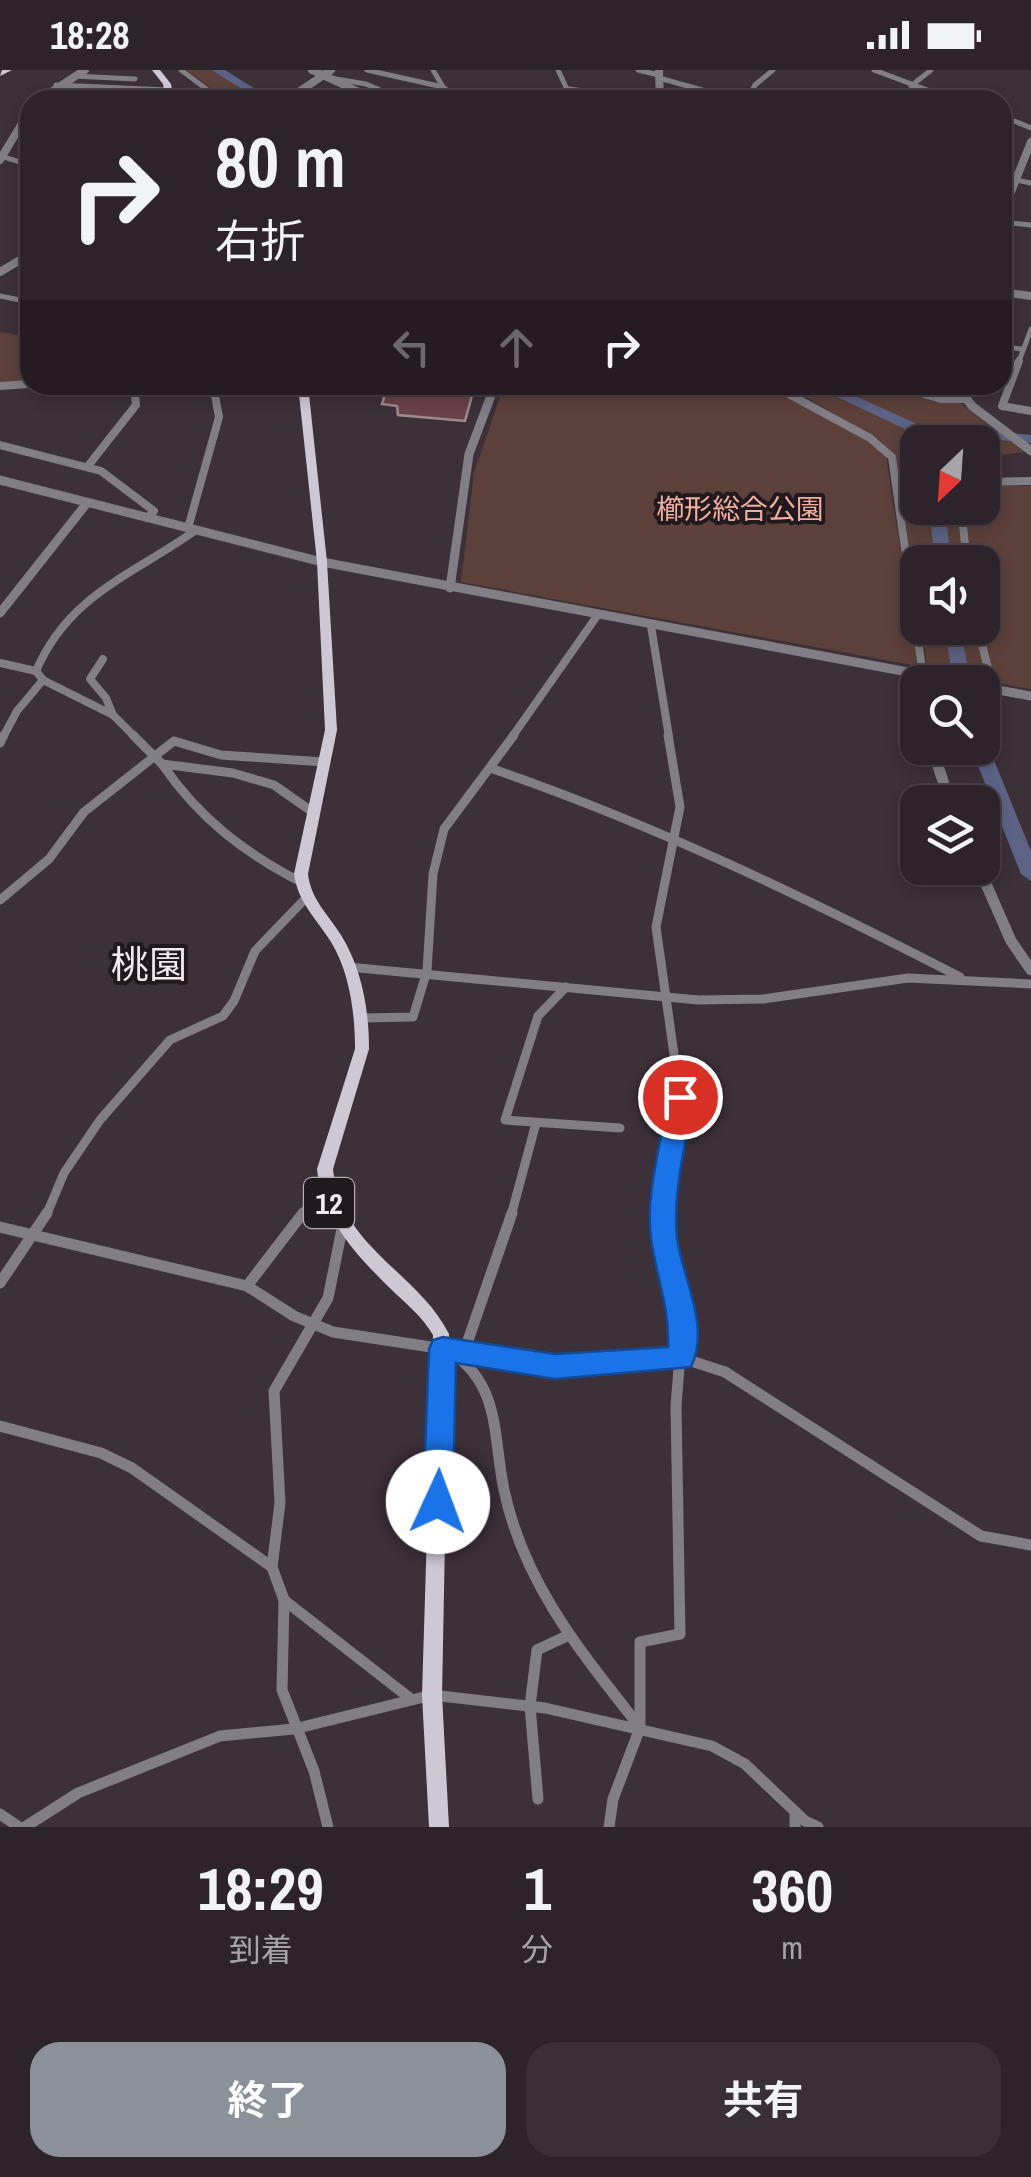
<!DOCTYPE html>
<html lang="ja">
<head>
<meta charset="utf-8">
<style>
	body { margin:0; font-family:"Archivo Narrow","Noto Sans JP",sans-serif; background:#393037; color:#f1f3f6; height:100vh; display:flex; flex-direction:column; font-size:38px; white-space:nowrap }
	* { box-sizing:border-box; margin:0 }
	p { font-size:32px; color:#a7a4a9 }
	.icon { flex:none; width:55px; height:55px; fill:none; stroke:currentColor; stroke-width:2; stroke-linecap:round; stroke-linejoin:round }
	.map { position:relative; height:1757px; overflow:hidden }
	.side { display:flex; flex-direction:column; background:#2d242b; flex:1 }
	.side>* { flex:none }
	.guide { position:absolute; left:20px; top:20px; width:992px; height:305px; border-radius:30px; box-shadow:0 5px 15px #0003,0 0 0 2px #484147; background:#2d242b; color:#f1f3f6; overflow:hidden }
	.needle { width:65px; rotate:205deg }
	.buttons { position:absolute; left:900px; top:355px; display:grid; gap:20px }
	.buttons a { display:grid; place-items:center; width:100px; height:100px; border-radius:20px; background:#2d242b; box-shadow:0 5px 15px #0003,0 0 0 2px #484147; font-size:50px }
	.pin { position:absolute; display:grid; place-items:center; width:85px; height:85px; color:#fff; margin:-42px; border:5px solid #fff; border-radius:50%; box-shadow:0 2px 10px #0007 }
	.me { position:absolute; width:110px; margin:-55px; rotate:2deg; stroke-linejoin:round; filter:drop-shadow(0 0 8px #0008) }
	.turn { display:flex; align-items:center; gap:35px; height:210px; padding:0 30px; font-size:45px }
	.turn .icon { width:130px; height:130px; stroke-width:2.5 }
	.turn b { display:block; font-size:70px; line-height:85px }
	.lanes { display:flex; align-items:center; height:95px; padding:0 30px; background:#0003; justify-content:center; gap:50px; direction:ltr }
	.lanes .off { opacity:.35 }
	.eta { display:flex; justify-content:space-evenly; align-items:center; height:170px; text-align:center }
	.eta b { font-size:60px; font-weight:700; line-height:70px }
	.action { display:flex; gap:20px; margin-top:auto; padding:20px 30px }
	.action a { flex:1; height:115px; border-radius:30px; background:#8c9099; color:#fff; font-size:40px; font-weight:700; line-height:115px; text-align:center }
	.action a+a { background:#393037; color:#f1f3f6 }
	.status { display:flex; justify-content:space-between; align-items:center; height:70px; padding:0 50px; background:#2d242b; direction:ltr }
	.status svg { height:28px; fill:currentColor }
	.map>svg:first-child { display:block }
	.green { fill:#5c413a }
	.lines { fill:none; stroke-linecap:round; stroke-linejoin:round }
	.river { fill:#5d6385; fill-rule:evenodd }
	.building { fill:#6a424b; stroke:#9d8b8e; stroke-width:2.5 }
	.minor-far3 { stroke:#817e85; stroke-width:5 }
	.minor-far2 { stroke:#817e85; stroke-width:8 }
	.minor-far1 { stroke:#817e85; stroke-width:9 }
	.minor { stroke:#817e85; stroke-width:11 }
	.tertiary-far2 { stroke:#817e85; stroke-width:8 }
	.tertiary-far1 { stroke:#817e85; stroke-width:9 }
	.tertiary { stroke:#817e85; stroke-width:11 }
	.primary { fill:#cec8d5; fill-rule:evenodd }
	.route { fill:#1a73e8; stroke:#114b97; stroke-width:2.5 }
	.labels { text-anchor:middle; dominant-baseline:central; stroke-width:8; stroke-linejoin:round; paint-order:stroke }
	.far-park-label { font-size:28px; fill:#f3ae9d; stroke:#201a1e }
	.shield { fill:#201a1e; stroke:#b2abb0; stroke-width:2.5 }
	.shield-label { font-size:30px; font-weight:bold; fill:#f1e9ee }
	.quarter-label { font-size:38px; fill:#f1e9ee; stroke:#201a1e }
</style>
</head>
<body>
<div class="status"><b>18:28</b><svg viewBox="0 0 49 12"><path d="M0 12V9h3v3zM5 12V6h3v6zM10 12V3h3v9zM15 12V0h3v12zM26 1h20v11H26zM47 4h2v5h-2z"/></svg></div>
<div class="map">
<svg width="1031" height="1757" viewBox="0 0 1031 1757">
	<rect width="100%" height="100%" fill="#3c3039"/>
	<g class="green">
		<path d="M186 0H212L262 30H228Z"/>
		<path d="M30 252V312L0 316V262L17 265Z"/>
		<path d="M504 315H769L874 373 886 386 918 596 461 512 474 403Z"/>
		<path d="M785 315H882L940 333H960L1024 382 983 387 982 372H918V438H956L964 492H918L917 532 896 385 878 369Z"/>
		<path d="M983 416H1031V619L995 613 982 558V492H971L965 438H982Z"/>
		<path d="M921 558H975L987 612 928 601Z"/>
	</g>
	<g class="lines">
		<g class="river">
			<path d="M212 0H225L273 30H259Z"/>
			<path d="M812 315H831L917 354 1031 365V373L909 361Z"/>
			<path d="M929 438H945L951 492H935Z"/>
			<path d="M944 558H960L971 612H954Z"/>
			<path d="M982 673 989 678 1031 781V811L1021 804 971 678H982Z"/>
		</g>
	</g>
	<path class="building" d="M388 315 402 316 475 315 465 351 398 345 397 336 382 334Z"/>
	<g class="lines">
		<g class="minor-far3">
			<path d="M181 0 221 30"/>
			<path d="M367 0 443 17"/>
			<path d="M433 0 443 17 459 30"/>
			<path d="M558 0 572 30"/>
			<path d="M638 0 659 5"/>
			<path d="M874 0 954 30"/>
			<path d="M73 6 135 9"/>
			<path d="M330 8 366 14 403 30"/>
			<path d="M659 8 702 20 694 30"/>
			<path d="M56 15 168 20"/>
			<path d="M911 16 931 0"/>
			<path d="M569 19 623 26"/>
			<path d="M47 23 169 29"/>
			<path d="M747 30 755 15 773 0"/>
			<path d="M905 30 916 17"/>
			<path d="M1002 46 1031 58"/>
			<path d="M0 86 30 95"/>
			<path d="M1016 110 1031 113"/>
			<path d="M1002 152 1031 155"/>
			<path d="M0 226 30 232"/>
			<path d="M1002 277 1022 279"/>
			<path d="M1018 294 1031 259"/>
		</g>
		<g class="minor-far2">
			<path d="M1019 291 1002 336 1031 341"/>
			<path d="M772 315 870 368 892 387 923 605"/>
			<path d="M894 315 941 329H966"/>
			<path d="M0 316 30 314"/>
			<path d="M0 375 101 401 154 441 147 448"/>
			<path d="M88 396 136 335 134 315"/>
			<path d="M982 412 1031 411"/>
			<path d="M961 438 967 492"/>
			<path d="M188 458 219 347 213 315"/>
			<path d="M651 556 669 667"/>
			<path d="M978 558 993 619"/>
			<path d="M103 589 90 609 106 628 113 645"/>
			<path d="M0 593 36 601"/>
			<path d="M3 667 17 641 43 610"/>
			<path d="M135 667 113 645 43 610 36 601C69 524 133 505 196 460"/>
			<path d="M512 667 597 546"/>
		</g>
		<g class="minor-far1">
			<path d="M133 665 162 694 233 703 274 715 314 743"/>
			<path d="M0 673 4 665"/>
			<path d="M162 694C198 747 244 783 301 812"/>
			<path d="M490 698C653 754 807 828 960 907"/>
			<path d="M0 830 49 789 84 742 174 671 221 685 324 692"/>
			<path d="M348 897 698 930 763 929 908 908 1031 914"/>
			<path d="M566 917 538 946 505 1050 620 1058"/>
			<path d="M362 948 413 947 427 901 433 804 444 759 514 665"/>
			<path d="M46 1146 64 1103 100 1050 170 970 223 946 234 931 255 881 305 829"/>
			<path d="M301 1146 324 1116"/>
			<path d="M511 1146 536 1053"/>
			<path d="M663 1146 680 1027 656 857 680 737 668 665"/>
		</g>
		<g class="minor">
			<path d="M0 1157 247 1216 294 1246 333 1262 555 1296 682 1288 725 1302 981 1466 1031 1475"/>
			<path d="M0 1213 47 1143"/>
			<path d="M247 1216 303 1143"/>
			<path d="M464 1282 512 1143"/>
			<path d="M452 1283C501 1316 493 1368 504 1420 524 1514 581 1582 639 1656"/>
			<path d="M0 1356 101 1383 132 1398 272 1497"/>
			<path d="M284 1530 411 1629"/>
			<path d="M538 1729 530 1636 537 1580 569 1565"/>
			<path d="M795 1742V1757"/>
			<path d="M0 1744 19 1757"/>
			<path d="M25 1757 78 1723 220 1666 294 1659 432 1625 545 1638 712 1676 745 1694 805 1751 818 1757"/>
			<path d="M328 1757 314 1701 282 1620 284 1530 272 1497 280 1433 274 1321 328 1228 343 1154"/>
			<path d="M609 1757 613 1729 640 1658V1572L680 1564 676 1336 683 1247 664 1169V1143"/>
		</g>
		<g class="tertiary-far2">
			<path d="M312 0 376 30"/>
			<path d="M659 0 660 30"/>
			<path d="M39 30 85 0"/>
			<path d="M287 30 331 0"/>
			<path d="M0 90 30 40"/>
			<path d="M1002 144 1031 72"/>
			<path d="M0 202 30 184"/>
			<path d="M1002 222 1031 226"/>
		</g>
		<g class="tertiary-far1">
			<path d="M956 315 972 336 1031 381"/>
			<path d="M0 410 322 492 961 612"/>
			<path d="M450 518 469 384 495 315"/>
			<path d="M0 543 87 433"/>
			<path d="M982 617 1031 626"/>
		</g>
		<g class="tertiary">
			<path d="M932 678 950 732"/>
			<path d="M979 798 1011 871 1031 900"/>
		</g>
		<g class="primary">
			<path d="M2 0H12L0 6Z"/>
			<path d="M152 0H160L171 14 174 30H166L163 14Z"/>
			<path d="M298 315H308L327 492 337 660 308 804C311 830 328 844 341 865 362 899 369 940 369 979L333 1099C340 1177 418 1202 449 1264L442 1625 449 1757H429L422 1625 433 1265C423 1248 410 1237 396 1224 360 1189 322 1151 317 1099L355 979C355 944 350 903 331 872 317 849 298 833 294 804L325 660 317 492Z"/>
		</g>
	</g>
	<path class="route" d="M680 1018 689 1020 693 1027C687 1071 672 1123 677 1167 682 1209 711 1255 691 1297L555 1309 456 1293 453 1432 448 1442 438 1446 428 1442 423 1432 429 1279 433 1270 443 1267 555 1284 668 1277C670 1238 656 1206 651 1168 645 1124 662 1071 668 1027L672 1020Z"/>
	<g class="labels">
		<g class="far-park-label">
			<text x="740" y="439">櫛形総合公園</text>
		</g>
		<rect class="shield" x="304" y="1108" width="50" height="50" rx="8"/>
		<g class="shield-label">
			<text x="329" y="1133">12</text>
		</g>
		<g class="quarter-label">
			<text x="149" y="894">桃園</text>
		</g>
	</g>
</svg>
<div class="buttons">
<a><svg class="needle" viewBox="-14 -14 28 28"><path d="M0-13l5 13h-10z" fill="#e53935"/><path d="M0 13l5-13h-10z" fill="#a7a4a9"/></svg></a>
<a><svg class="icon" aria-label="sound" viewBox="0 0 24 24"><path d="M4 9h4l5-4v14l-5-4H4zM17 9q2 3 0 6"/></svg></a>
<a><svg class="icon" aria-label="search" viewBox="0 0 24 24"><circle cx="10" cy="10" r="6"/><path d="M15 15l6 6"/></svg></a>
<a><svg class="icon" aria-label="layers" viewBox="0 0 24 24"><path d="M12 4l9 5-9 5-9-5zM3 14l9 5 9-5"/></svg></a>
</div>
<div class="pin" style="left:680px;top:1027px;background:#d93025"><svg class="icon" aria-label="arrive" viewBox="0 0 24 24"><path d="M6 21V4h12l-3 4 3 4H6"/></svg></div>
<svg class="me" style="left:438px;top:1432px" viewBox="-20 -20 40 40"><circle r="19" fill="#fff"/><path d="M0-13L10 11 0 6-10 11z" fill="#1a73e8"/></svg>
<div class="guide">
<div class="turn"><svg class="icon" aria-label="right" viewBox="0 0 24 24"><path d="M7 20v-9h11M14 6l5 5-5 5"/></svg><div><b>80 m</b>右折</div></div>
<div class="lanes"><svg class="icon off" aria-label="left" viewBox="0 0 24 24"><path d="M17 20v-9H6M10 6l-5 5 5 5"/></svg><svg class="icon off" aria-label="ahead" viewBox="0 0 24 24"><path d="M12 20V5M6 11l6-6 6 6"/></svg><svg class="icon" aria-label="right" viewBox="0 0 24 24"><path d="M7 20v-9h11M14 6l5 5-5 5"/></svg></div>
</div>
</div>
<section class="side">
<div class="eta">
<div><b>18:29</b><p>到着</p></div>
<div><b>1</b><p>分</p></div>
<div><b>360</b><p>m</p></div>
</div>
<div class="action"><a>終了</a><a>共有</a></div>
</section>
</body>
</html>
